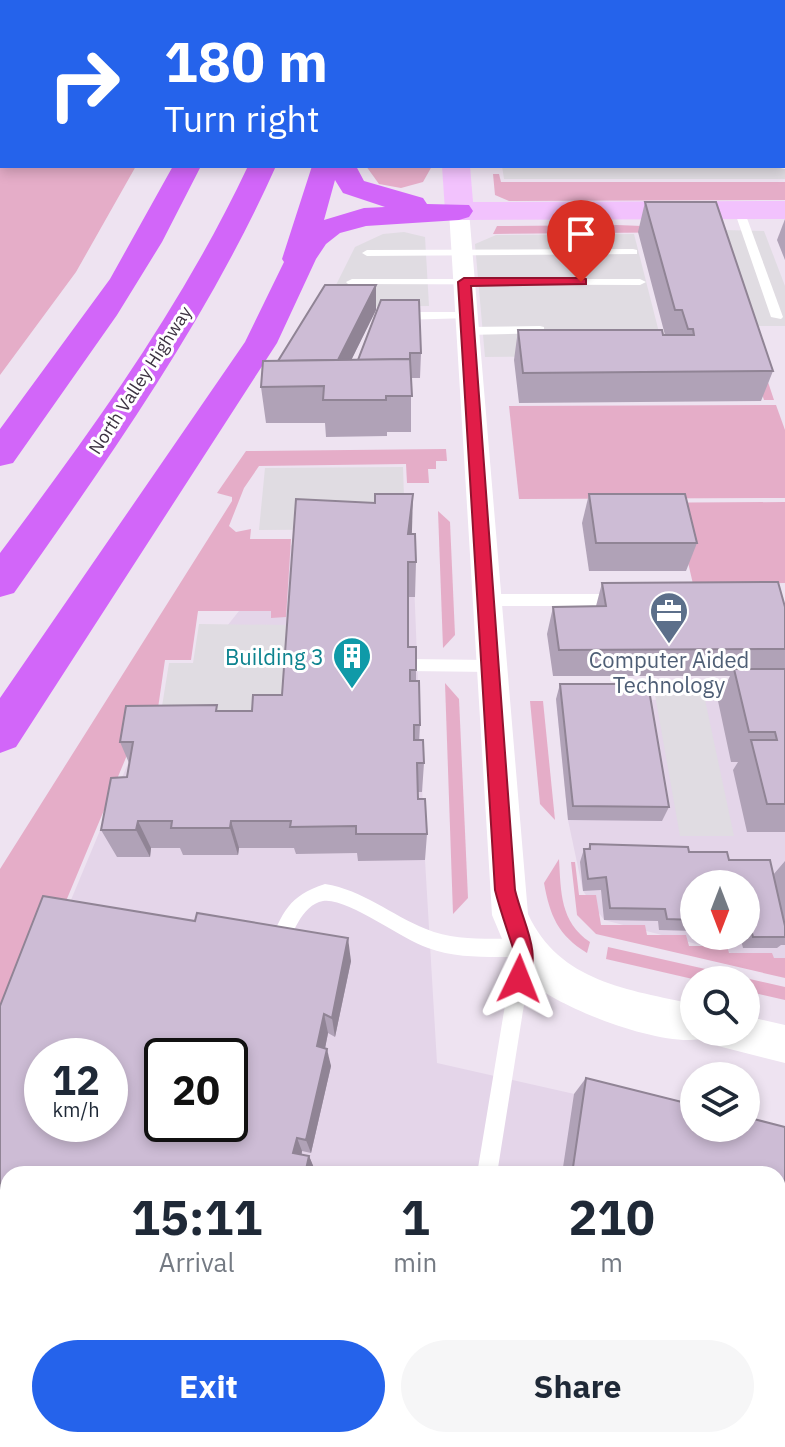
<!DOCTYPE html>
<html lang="en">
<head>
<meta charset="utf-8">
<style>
	body { margin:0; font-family:"IBM Plex Sans",sans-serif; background:#f6f6f7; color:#1f2937; height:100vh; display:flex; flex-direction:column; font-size:30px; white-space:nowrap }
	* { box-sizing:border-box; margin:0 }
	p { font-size:26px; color:#747a83 }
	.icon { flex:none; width:44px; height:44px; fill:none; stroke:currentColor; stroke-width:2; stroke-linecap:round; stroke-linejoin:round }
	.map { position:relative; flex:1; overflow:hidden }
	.panel { position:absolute; left:0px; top:1166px; width:786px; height:282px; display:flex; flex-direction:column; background:#fff; border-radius:24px 24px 0 0; box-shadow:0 4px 12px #0003 }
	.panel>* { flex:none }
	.guide { position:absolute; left:0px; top:0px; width:786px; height:168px; box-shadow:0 4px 12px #0003; background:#2563eb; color:#fff; overflow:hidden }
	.needle { width:52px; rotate:180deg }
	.controls { position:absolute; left:680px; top:870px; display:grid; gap:16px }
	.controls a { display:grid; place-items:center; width:80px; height:80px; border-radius:50%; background:#fff; box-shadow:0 4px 12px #0003; font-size:40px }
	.speed { position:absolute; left:24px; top:1038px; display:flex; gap:16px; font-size:40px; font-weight:700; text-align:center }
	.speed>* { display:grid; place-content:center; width:104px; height:104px; border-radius:50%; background:#fff; box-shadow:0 4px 12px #0003; line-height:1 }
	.speed small { font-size:20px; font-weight:400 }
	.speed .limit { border:4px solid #111; border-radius:12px; background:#fff; color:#111 }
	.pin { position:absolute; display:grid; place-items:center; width:68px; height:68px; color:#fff; margin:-82px -34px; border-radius:50% 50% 50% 0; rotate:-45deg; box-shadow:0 0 8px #0007 }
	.pin .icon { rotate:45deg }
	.me { position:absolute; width:88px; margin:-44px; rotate:2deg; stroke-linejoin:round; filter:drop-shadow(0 0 6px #0008) }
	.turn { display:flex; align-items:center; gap:28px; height:168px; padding:0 32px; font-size:36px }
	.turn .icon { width:104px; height:104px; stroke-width:2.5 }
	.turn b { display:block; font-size:56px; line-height:68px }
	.eta { display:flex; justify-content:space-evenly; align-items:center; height:136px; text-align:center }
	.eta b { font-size:48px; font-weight:700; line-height:56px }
	.action { display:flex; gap:16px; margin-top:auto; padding:16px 32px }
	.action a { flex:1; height:92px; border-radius:48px; background:#2563eb; color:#fff; font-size:32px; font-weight:700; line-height:92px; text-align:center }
	.action a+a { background:#f6f6f7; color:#1f2937 }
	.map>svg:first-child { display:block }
	.residential { fill:#e4d5e9; fill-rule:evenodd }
	.green { fill:#e5adc8 }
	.parking { fill:#e0dce2 }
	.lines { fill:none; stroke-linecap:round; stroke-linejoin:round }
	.lane { fill:#fff; fill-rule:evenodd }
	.street { fill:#fff; fill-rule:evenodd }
	.secondary { fill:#f2c2fd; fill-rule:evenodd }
	.highway { fill:#d266f9; fill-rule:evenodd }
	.wall { fill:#b0a2b7 }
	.shaded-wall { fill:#908495 }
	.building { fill:#cdbcd5; stroke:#908495; stroke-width:2; fill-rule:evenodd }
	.route { fill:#e11d48; stroke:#92132f; stroke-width:2 }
	.labels { text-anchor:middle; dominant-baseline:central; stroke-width:6; stroke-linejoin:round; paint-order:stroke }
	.far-street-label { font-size:18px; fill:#3e3443; stroke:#fff }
	.culture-label { font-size:22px; fill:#0d838f; stroke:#fff; text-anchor:end }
	.service-label { font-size:22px; fill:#4e5e75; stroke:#fff }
</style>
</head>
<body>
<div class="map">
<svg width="785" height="1447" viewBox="0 0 785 1447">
	<rect width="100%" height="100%" fill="#eee3f1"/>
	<g class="residential">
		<path d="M412 530 425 860 437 1063 694 1121V1128L785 1142V1401L778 1399V1174H8V1440H251L250 1447H0V1070L139 737 300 534ZM42 1056H110V1124H42ZM162 1056H230V1124H162Z"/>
		<path d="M556 699 785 701V967L604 920 583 891 568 820ZM694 884H746V936H694Z"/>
	</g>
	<g class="green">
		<path d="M0 0 174 2H2V166H136L76 272 0 375Z"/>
		<path d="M366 166H432L423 182 401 188 379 184Z"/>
		<path d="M493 174H499L501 182H785V200L509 201 495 195Z"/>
		<path d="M617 225 717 229 774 400H764L709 232 493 234 497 226Z"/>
		<path d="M776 405 785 430V498L519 499 509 406Z"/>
		<path d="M446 449 447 461H436V469H428L429 483H407L406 464 259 466 244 488 229 526 236 532 251 529 250 539H291L286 617 271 618V611H198L191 660H165L158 708 135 736 0 1059V869L232 501V497L217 493 246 451Z"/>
		<path d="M785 502V583L693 584 678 519 616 503Z"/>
		<path d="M438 511 450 522 455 635 443 648Z"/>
		<path d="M445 683 459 699 468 898 453 914Z"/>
		<path d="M530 701H543L555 820 540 804Z"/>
		<path d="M559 859C561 892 560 922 590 942L587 953C558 935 550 916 544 883Z"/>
		<path d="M571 862H575L579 895H596L601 925H645L647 935H686L689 946H727L729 953H772L774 958H785V978L596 934 577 915Z"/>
		<path d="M608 947 785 987V1000L746 991V980H697L606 959Z"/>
		<path d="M283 1440H750L774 1447H282Z"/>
	</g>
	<g class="parking">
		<path d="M785 151V179H504L502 166H784Z"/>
		<path d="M723 230 764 231 785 286V326H754Z"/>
		<path d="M404 232 425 237 429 306 325 307 355 247 383 234Z"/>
		<path d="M634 234 665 356 485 357 475 244 496 235Z"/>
		<path d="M403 467 405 529 259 530 265 468Z"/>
		<path d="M199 624 290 625 282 723 158 731 169 663H193Z"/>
		<path d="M655 695H704L734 836H680Z"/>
	</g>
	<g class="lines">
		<g class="lane">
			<rect x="784" y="68" width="1" height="6"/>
			<path d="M785 163V169L780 168 779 166H784Z"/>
			<path d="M739 207 744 210 783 317 781 319 771 317 734 210Z"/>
			<path d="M633 249 637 250V254L367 256 362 253 367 250Z"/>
			<path d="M352 279H640L646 282 640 285 348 284 346 282Z"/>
			<path d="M466 312 470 314V318L400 320 394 316 400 312Z"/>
			<path d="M540 326 544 327V333L467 335 461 331 467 327Z"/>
			<path d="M485 594H619L626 600 619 606H485L478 600Z"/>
			<path d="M408 659 490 660 498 666 490 672 408 671 400 665Z"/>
			<path d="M325 884C363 890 391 915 426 929 456 942 492 938 524 939L531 942 533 948 497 1174H477L513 957C485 957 455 958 428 948 401 939 347 897 323 901 301 905 292 936 284 953L277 956 270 953 268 947C283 912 288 896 325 884Z"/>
		</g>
		<g class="street">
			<path d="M459 205 469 211 528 914C559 982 629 990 694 1004V1032H710L708 1037C671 1052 557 1008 528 980 510 963 502 938 492 915L449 211Z"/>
			<path d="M746 1016 785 1025V1063L718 1046 713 1032H746Z"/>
		</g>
		<g class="secondary">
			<rect x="433" y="0" width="22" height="2"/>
			<path d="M442 166H470L473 202 785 201V219L459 220 449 217 445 211Z"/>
		</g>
		<g class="highway">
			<path d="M174 0H197L198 2H175Z"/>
			<rect x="209" y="0" width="22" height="2"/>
			<rect x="275" y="0" width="22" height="2"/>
			<rect x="336" y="0" width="22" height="2"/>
			<path d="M173 166H201L162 242 117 315 13 463 0 466V429L110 279Z"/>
			<path d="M248 166H276C207 320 111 455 14 593L0 597V553C93 429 182 306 248 166Z"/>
			<path d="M312 166H356L364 181 423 198 427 204 469 205 473 211 469 217 459 220 366 226 340 233 326 244 316 259 277 343 16 747 0 753V698L245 342 284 262 282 259ZM335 180 343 193 385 207 364 208 324 220Z"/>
		</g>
	</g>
	<g class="wall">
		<path d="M483 0H785V52L784 2H483Z"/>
		<path d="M645 202 773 371 761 401 519 403 514 360 518 330 665 335 638 232Z"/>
		<path d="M785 219V260L777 240Z"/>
		<path d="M381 300 421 353 420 378H411V432H387V436L326 437 325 423H266L261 387 278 361 376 310 351 360H358Z"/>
		<path d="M589 494 697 543 686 571H589L582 523Z"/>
		<path d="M412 530V534L416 562 415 597H408V647H416V681L420 725 419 740 424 763 422 792H418V799L427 834 425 860 358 861 357 853 296 854 294 848H239L238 855H183L180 848H151L150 857H117L101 830 127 777 129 763 120 742 218 711H252L282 695Z"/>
		<path d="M602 583 785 607V832H747L733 770 738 762H731L718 701 730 676H553L547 634 553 607 596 606Z"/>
		<path d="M560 684 669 807 662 821 568 820 556 699Z"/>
		<path d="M590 844 689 852 729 860 773 875 785 861V945H781L777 948H743L740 936H746V884H694V930L693 931 659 930 658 921 604 920 601 890 583 891 580 862 584 849H588Z"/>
		<path d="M699 936H736L733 939H700Z"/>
		<path d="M351 961 335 1037 328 1033 325 1048 331 1066 311 1153 302 1151V1155L309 1156 314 1168 313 1174H8V1411L0 1412V1006Z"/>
		<path d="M586 1078 785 1127V1401L778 1399V1174H562L574 1094Z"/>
		<path d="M38 1440H247L245 1447H32L33 1441Z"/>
	</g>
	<g class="shaded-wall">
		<path d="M376 285V310L340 383 333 371Z"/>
		<path d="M413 494 412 530 407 569 408 534Z"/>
		<path d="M138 821 151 848 150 857 136 830Z"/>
		<path d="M231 821 239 848 238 855 230 828Z"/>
		<path d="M348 938 351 961 335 1037 332 1018Z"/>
		<path d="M324 1014 328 1033 322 1064 317 1046Z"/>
		<path d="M327 1049 331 1066 311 1153 306 1140Z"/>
		<path d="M297 1138 302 1151 299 1165 293 1153Z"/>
		<path d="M309 1156 314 1168 313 1174H305Z"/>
		<path d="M8 1399V1411L0 1412V1400Z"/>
		<path d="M237 1440H247L245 1447H236Z"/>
	</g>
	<g class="building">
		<path d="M489 0H785V13L784 2H489Z"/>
		<path d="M784 114 785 115V136H784Z"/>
		<path d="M645 202H716L773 371 523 373 518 330H662L663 335H694L693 329H688L682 310H675Z"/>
		<path d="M325 285H376L338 360 278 361Z"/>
		<path d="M381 300H419L421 353H410V367V359L358 360Z"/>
		<path d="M410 359 412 396H386V400H323L324 386 261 387 263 361Z"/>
		<path d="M375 494H413L408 534H415L416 562H408V647H416V670H410V681H419L420 725H414V740H423L424 763H417L418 799H425L427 834H356V826L290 827 291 821H231L230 828H171L172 821H138L136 830H101L111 778 127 777 133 742H120L126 706 217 705 216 711H252L253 695H282L296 499 375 503Z"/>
		<path d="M589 494H685L697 543H596Z"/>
		<path d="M778 582 785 607V649L559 650 553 607 606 606 602 583Z"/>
		<path d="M734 669H785V804H767L751 740H777L775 732H749Z"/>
		<path d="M560 684H648L669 807 573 806Z"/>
		<path d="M590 844 688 847 689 852H727L729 860H770L785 926V937H753L750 925H746V884H694V920L667 919 665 909 610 908 606 877 588 879 584 849H590Z"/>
		<path d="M43 896 195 921 197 913 348 938 332 1018 324 1014 317 1046 327 1049 306 1140 297 1138 293 1153 309 1156 305 1174H8V1403L0 1401V1006ZM42 1056H110V1124H42ZM162 1056H230V1124H162Z"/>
		<path d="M586 1078 694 1105V1128H746V1117L785 1127V1397L778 1395V1174H572Z"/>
		<path d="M46 1440H237L236 1447H32L33 1441 45 1444Z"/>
	</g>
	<path class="route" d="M581 278 586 279V284L471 286 515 890C524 927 542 950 527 986L519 990 511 986C506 973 516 960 513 948 507 929 500 910 495 890L458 282 464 278Z"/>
	<defs>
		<symbol id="office-pin" viewBox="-11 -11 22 30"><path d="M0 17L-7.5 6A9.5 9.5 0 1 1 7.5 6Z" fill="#5c6f8a" stroke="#fff"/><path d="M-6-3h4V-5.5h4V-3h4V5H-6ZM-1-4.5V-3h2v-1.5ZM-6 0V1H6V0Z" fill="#fff"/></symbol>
		<symbol id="building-pin" viewBox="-11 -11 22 30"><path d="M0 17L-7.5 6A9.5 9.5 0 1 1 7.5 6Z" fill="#0f9aa8" stroke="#fff"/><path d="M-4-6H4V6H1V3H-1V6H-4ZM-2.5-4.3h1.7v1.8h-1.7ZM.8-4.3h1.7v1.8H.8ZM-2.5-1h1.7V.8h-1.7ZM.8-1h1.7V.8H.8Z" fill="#fff"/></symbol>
	</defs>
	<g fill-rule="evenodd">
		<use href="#office-pin" x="647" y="589" width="44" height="60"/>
		<use href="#building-pin" x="330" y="634" width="44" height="60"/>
	</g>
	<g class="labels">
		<g class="far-street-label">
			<text transform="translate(140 380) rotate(-57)">North Valley Highway</text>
		</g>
		<g class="culture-label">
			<text x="324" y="656">Building 3</text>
		</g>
		<g class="service-label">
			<text x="669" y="659">Computer Aided<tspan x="669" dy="25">Technology</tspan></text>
		</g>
	</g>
</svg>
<div class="controls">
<a><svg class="needle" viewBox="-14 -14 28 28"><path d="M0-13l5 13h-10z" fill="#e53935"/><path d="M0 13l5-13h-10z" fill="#747a83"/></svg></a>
<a><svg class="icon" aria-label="search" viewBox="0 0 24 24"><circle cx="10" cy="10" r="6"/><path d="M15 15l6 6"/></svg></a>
<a><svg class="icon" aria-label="layers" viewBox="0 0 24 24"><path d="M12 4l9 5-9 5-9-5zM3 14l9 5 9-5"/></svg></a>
</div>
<div class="speed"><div>12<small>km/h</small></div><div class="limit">20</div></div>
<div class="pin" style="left:581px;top:282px;background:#d93025"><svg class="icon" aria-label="arrive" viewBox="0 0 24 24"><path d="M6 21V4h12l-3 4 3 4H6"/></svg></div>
<svg class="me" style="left:519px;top:979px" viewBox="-20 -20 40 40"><path d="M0-17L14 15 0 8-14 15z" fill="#e11d48" stroke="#fff" stroke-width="4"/></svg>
<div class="guide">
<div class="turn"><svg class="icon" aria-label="right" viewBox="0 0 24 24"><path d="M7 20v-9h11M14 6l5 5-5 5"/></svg><div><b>180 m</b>Turn right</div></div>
</div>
<section class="panel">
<div class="eta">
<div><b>15:11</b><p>Arrival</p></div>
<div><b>1</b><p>min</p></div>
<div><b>210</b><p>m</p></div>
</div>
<div class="action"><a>Exit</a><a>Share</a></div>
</section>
</div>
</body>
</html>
